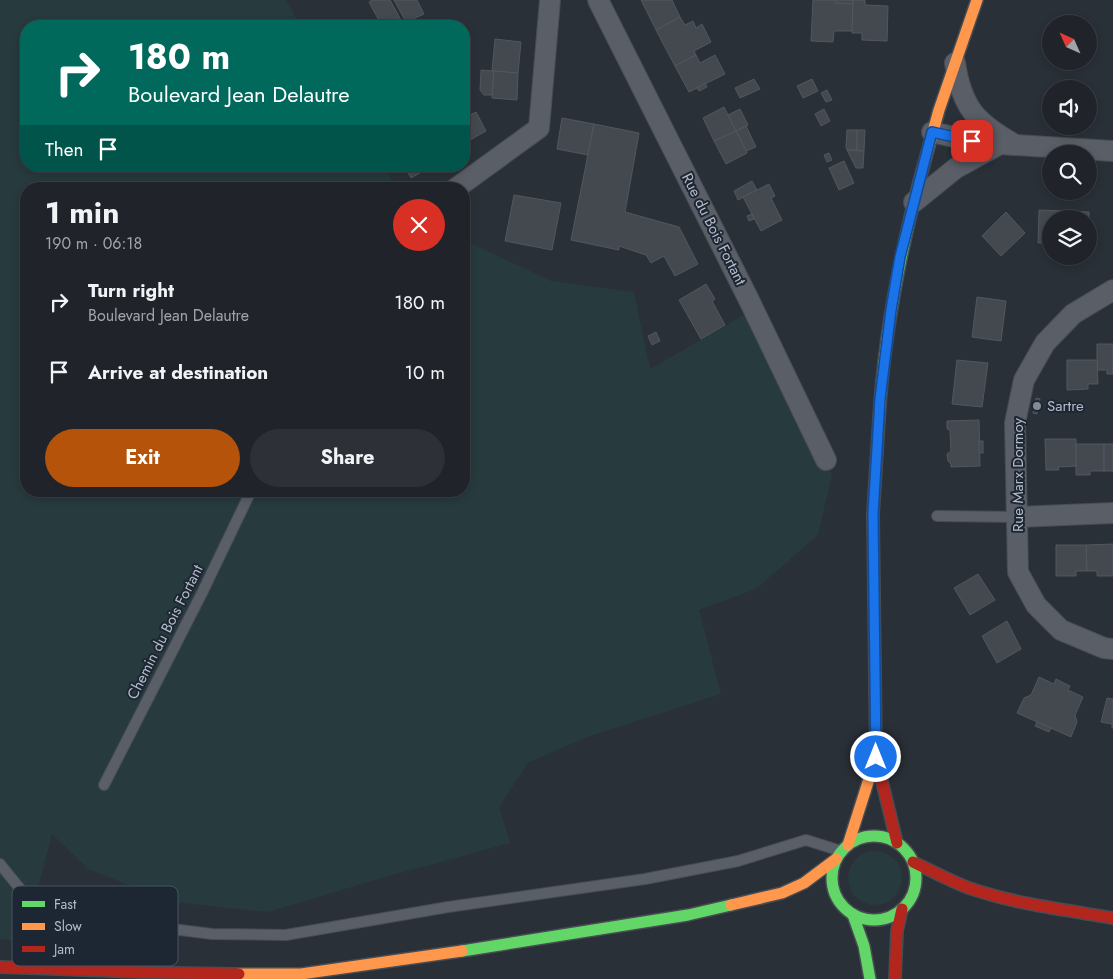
<!DOCTYPE html>
<html lang="en">
<head>
<meta charset="utf-8">
<style>
	body { margin:0; font-family:Jost,sans-serif; background:#2d3036; color:#f1f3f6; height:100vh; display:flex; flex-direction:column; font-size:19px; white-space:nowrap }
	* { box-sizing:border-box; margin:0 }
	p { font-size:16px; color:#a2a4a8 }
	.icon { flex:none; width:28px; height:28px; fill:none; stroke:currentColor; stroke-width:2; stroke-linecap:round; stroke-linejoin:round }
	.map { position:relative; flex:1; overflow:hidden }
	.drawer { position:absolute; left:20px; top:182px; width:450px; height:315px; display:flex; flex-direction:column; background:#20242a; border-radius:20px; box-shadow:0 2px 8px #0003,0 0 0 1px #3d4147 }
	.drawer>* { flex:none }
	.banner { position:absolute; left:20px; top:20px; width:450px; height:152px; border-radius:20px; box-shadow:0 2px 8px #0003,0 0 0 1px #3d4147; background:#00695c; color:#fff; overflow:hidden }
	.needle { width:32px; rotate:315deg }
	.fabs { position:absolute; left:1042px; top:15px; display:grid; gap:10px }
	.fabs a { display:grid; place-items:center; width:55px; height:55px; border-radius:50%; background:#20242a; box-shadow:0 2px 8px #0003,0 0 0 1px #3d4147; font-size:25px }
	.pin { position:absolute; display:grid; place-items:center; width:42px; height:42px; color:#fff; margin:-21px; border-radius:10px; box-shadow:0 2px 8px #0006 }
	.me { position:absolute; width:55px; margin:-28px; rotate:0deg; stroke-linejoin:round; filter:drop-shadow(0 0 4px #0008) }
	.turn { display:flex; align-items:center; gap:18px; height:105px; padding:0 25px; font-size:22px }
	.turn .icon { width:65px; height:65px; stroke-width:2.5 }
	.turn b { display:block; font-size:35px; line-height:42px }
	.then { display:flex; align-items:center; height:48px; padding:0 25px; background:#0003; gap:10px; font-size:19px }
	.round { display:grid; place-items:center; flex:none; width:52px; height:52px; border-radius:26px; background:#2d3036 }
	.overview { display:flex; align-items:center; justify-content:space-between; height:85px; padding:0 25px }
	h1 { font-size:30px; font-weight:700; line-height:38px }
	.action { display:flex; gap:10px; margin-top:auto; padding:10px 25px }
	.action a { flex:1; height:58px; border-radius:30px; background:#b45309; color:#fff; font-size:20px; font-weight:700; line-height:58px; text-align:center }
	.action a+a { background:#2d3036; color:#f1f3f6 }
	ul { padding:0; list-style:none }
	li { display:flex; align-items:center; gap:15px; height:70px; padding:0 25px }
	li div { flex:1 }
	li b { display:block; font-size:19px }
	li em { font-style:normal }
	.map>svg:first-child { display:block }
	.green { fill:#273a3e }
	.building { fill:#444950; stroke:#52575f }
	.lines { fill:none; stroke-linecap:round; stroke-linejoin:round }
	.lane-casing { stroke:#484c53; stroke-width:12 }
	.street-casing { stroke:#484c53; stroke-width:22 }
	.fast-casing { stroke:#484c53; stroke-width:14 }
	.slow-casing { stroke:#484c53; stroke-width:14 }
	.jam-casing { stroke:#484c53; stroke-width:14 }
	.lane { stroke:#5a5e66; stroke-width:10 }
	.street { stroke:#5a5e66; stroke-width:20 }
	.fast { stroke:#63d668; stroke-width:11 }
	.slow { stroke:#ff974d; stroke-width:11 }
	.jam { stroke:#b3261e; stroke-width:11 }
	.route-casing { stroke:#114b97; stroke-width:12 }
	.route { stroke:#1a73e8; stroke-width:9 }
	.poi-dot { fill:#848b96; stroke:#1d2633; stroke-width:2 }
	.labels { text-anchor:middle; dominant-baseline:central; stroke-width:4; stroke-linejoin:round; paint-order:stroke }
	.street-label { font-size:15px; fill:#b4bcc9; stroke:#1d2633 }
	.poi-label { font-size:15px; fill:#b4bcc9; stroke:#1d2633; text-anchor:start }
	.key { fill:#1d2633; stroke:#4a5360; stroke-width:1 }
	.key-label { font-size:14px; fill:#b4bcc9 }
</style>
</head>
<body>
<div class="map">
<svg width="1113" height="979" viewBox="0 0 1113 979">
	<rect width="100%" height="100%" fill="#2a3038"/>
	<g class="green">
		<path d="M0 0H286L301 26H26V166H383L397 189H26V491H464V240L551 281 634 292 650 369 756 308 805 411 832 474 818 535 756 589 699 610 721 694 587 737 528 763 499 807 510 843 382 878 268 912 172 902 88 869 52 834 24 942 0 939Z"/>
		<circle cx="875" cy="878" r="27"/>
	</g>
	<g class="building">
		<path d="M372 0H390L403 24 399 26H382L369 2Z"/>
		<path d="M394 0H417L424 14 406 22Z"/>
		<path d="M641 0H672L680 17 656 30Z"/>
		<path d="M813 0H836V3L853 4 852 31H834L833 42 811 41Z"/>
		<path d="M836 0H853V4L836 3Z"/>
		<path d="M853 0H865V5L888 6 887 41 862 40V33H852Z"/>
		<path d="M680 17 685 25 693 21 696 28 702 24 711 42 694 51 696 55 675 66 656 30Z"/>
		<path d="M495 39 521 42 518 73 492 71Z"/>
		<path d="M696 55 700 63 715 55 725 74 689 92 675 66Z"/>
		<path d="M481 70 494 71 492 95H484L480 90Z"/>
		<path d="M494 71 518 73 517 100 492 98Z"/>
		<path d="M754 79 760 89 740 98 735 88Z"/>
		<path d="M812 79 818 91 803 98 797 86Z"/>
		<path d="M705 83 707 87 699 91 697 88Z"/>
		<path d="M827 90 832 100 826 102 821 93Z"/>
		<path d="M724 107 736 131 714 141 703 118Z"/>
		<path d="M740 109 748 125 736 131 728 115Z"/>
		<path d="M824 109 830 121 821 126 815 114Z"/>
		<path d="M476 112 486 131 468 141 464 133V118Z"/>
		<path d="M562 118 594 124 588 155 557 149Z"/>
		<path d="M594 124 639 133 625 212 679 227 698 264 675 276 664 256 651 263 646 255 619 246V250L571 240Z"/>
		<path d="M746 126 756 147 746 151 736 131Z"/>
		<path d="M847 130H857V150H847L846 147Z"/>
		<path d="M857 130H865L864 151 857 150Z"/>
		<path d="M736 131 747 153 726 164 714 141Z"/>
		<path d="M847 150 864 151 863 168H856Z"/>
		<path d="M829 153 832 160 827 162 824 155Z"/>
		<path d="M844 161 854 183 839 190 829 168Z"/>
		<path d="M404 166H426L427 169 411 178Z"/>
		<path d="M752 181 757 190 738 200 734 191Z"/>
		<path d="M769 184 775 196 771 198 782 220 761 231 743 197Z"/>
		<path d="M514 195 561 203 552 250 505 241Z"/>
		<path d="M1039 210 1089 212V219H1051V241L1050 243H1038Z"/>
		<path d="M1006 212 1025 233 1001 256 982 236Z"/>
		<path d="M752 214 754 219 749 221 747 216Z"/>
		<path d="M706 284 715 299 712 301 725 325 701 339 679 300Z"/>
		<path d="M977 297 1006 301 1001 341 972 337Z"/>
		<path d="M656 332 660 341 652 345 648 336Z"/>
		<path d="M1097 344H1113V374H1107V370H1097Z"/>
		<path d="M957 360 988 363 982 407 952 404Z"/>
		<path d="M1067 360H1097L1098 384H1088V389L1067 390Z"/>
		<path d="M1036 398 1040 399 1037 414 1033 413Z"/>
		<path d="M979 420 980 466 951 467V464L948 461 947 454 951 451 950 430 947 429V421Z"/>
		<path d="M1045 439H1076V466L1058 467 1059 470H1046Z"/>
		<rect x="979" y="441" width="4" height="12"/>
		<path d="M1076 444H1104V471H1090V475H1076Z"/>
		<rect x="1104" y="444" width="9" height="27"/>
		<path d="M1113 544V576H1097V571H1087L1086 545Z"/>
		<path d="M1056 545H1086L1087 571H1076V576H1056Z"/>
		<path d="M978 574 995 600 970 615 954 588Z"/>
		<path d="M1007 621 1021 649 997 663 982 636Z"/>
		<path d="M1039 677 1054 684 1056 679 1070 686 1068 690 1083 697 1075 715 1077 722 1071 737 1017 713 1024 698 1031 695Z"/>
		<path d="M1107 698 1113 699V728H1112V724L1101 722Z"/>
		<path d="M1037 722 1051 728 1049 732 1035 726Z"/>
	</g>
	<g class="lines">
		<defs>
			<g id="lane">
				<path d="M937 516 1017 517"/>
				<path d="M104 785 202 593 251 491"/>
				<path d="M0 864 25 895 85 918 212 934 286 935 448 907 645 879 738 861 806 840 841 851"/>
			</g>
			<g id="street">
				<path d="M598 0 748 298 826 460"/>
				<path d="M955 63C962 107 975 122 1014 144"/>
				<path d="M932 132 971 141 1000 144 1113 151"/>
				<path d="M455 189 539 128 550 0"/>
				<path d="M914 202 956 168 1000 144"/>
				<path d="M1113 290 1073 314 1045 343 1024 380 1015 423 1018 572 1036 605 1061 630 1104 648 1113 649"/>
				<path d="M1017 517 1113 513"/>
			</g>
			<g id="fast">
				<path d="M879 419C884 335 900 252 922 171"/>
				<circle cx="874" cy="878" r="42"/>
				<path d="M853 915 864 946 870 979"/>
				<path d="M462 951 688 915 731 905"/>
			</g>
			<g id="slow">
				<path d="M922 171 939 110 977 0"/>
				<path d="M848 845 876 757"/>
				<path d="M731 905 782 893 804 883 836 859"/>
				<path d="M239 974H301L462 951"/>
			</g>
			<g id="jam">
				<path d="M879 419 873 514 876 757 897 843"/>
				<path d="M913 862C932 871 950 881 969 888 1015 904 1065 910 1113 918"/>
				<path d="M0 967 170 973 239 974"/>
				<path d="M895 979 897 931 902 909"/>
			</g>
		</defs>
		<use href="#lane" class="lane-casing"/>
		<use href="#street" class="street-casing"/>
		<use href="#fast" class="fast-casing"/>
		<use href="#slow" class="slow-casing"/>
		<use href="#jam" class="jam-casing"/>
		<use href="#lane" class="lane"/>
		<use href="#street" class="street"/>
		<use href="#fast" class="fast"/>
		<use href="#slow" class="slow"/>
		<use href="#jam" class="jam"/>
	</g>
	<g class="lines">
		<defs>
			<path id="route" d="M876 757 873 514 880 399 891 310 900 257 932 132 972 141"/>
		</defs>
		<use href="#route" class="route-casing"/>
		<use href="#route" class="route"/>
	</g>
	<circle class="poi-dot" cx="1037" cy="406" r="5"/>
	<g class="labels">
		<g class="street-label">
			<text transform="translate(714 229) rotate(63)">Rue du Bois Fortant</text>
			<text transform="translate(1018 475) rotate(-90)">Rue Marx Dormoy</text>
			<text transform="translate(165 632) rotate(-63)">Chemin du Bois Fortant</text>
		</g>
		<g class="poi-label">
			<text x="1047" y="406">Sartre</text>
		</g>
	</g>
	<rect x="12" y="886" width="166" height="80" rx="8" class="key"/>
	<rect x="22" y="901" width="23" height="6" fill="#63d668"/>
	<rect x="22" y="923" width="23" height="7" fill="#ff974d"/>
	<rect x="22" y="946" width="23" height="6" fill="#b3261e"/>
	<g class="key-label">
		<text x="54" y="909">Fast</text>
		<text x="54" y="931">Slow</text>
		<text x="54" y="954">Jam</text>
	</g>
</svg>
<div class="fabs">
<a><svg class="needle" viewBox="-14 -14 28 28"><path d="M0-13l5 13h-10z" fill="#e53935"/><path d="M0 13l5-13h-10z" fill="#a2a4a8"/></svg></a>
<a><svg class="icon" aria-label="sound" viewBox="0 0 24 24"><path d="M4 9h4l5-4v14l-5-4H4zM17 9q2 3 0 6"/></svg></a>
<a><svg class="icon" aria-label="search" viewBox="0 0 24 24"><circle cx="10" cy="10" r="6"/><path d="M15 15l6 6"/></svg></a>
<a><svg class="icon" aria-label="layers" viewBox="0 0 24 24"><path d="M12 4l9 5-9 5-9-5zM3 14l9 5 9-5"/></svg></a>
</div>
<div class="pin" style="left:972px;top:141px;background:#d93025"><svg class="icon" aria-label="arrive" viewBox="0 0 24 24"><path d="M6 21V4h12l-3 4 3 4H6"/></svg></div>
<svg class="me" style="left:876px;top:757px" viewBox="-20 -20 40 40"><circle r="17" fill="#1a73e8" stroke="#fff" stroke-width="3"/><path d="M0-11L8 9 0 5-8 9z" fill="#fff"/></svg>
<div class="banner">
<div class="turn"><svg class="icon" aria-label="right" viewBox="0 0 24 24"><path d="M7 20v-9h11M14 6l5 5-5 5"/></svg><div><b>180 m</b>Boulevard Jean Delautre</div></div>
<div class="then">Then<svg class="icon" aria-label="arrive" viewBox="0 0 24 24"><path d="M6 21V4h12l-3 4 3 4H6"/></svg></div>
</div>
<section class="drawer">
<div class="overview"><div><h1>1 min</h1><p>190 m · 06:18</p></div><a class="round" style="background:#d93025;color:#fff"><svg class="icon" aria-label="close" viewBox="0 0 24 24"><path d="M6 6l12 12M18 6L6 18"/></svg></a></div>
<ul>
<li><svg class="icon" aria-label="right" viewBox="0 0 24 24"><path d="M7 20v-9h11M14 6l5 5-5 5"/></svg><div><b>Turn right</b><p>Boulevard Jean Delautre</p></div><em>180 m</em></li>
<li><svg class="icon" aria-label="arrive" viewBox="0 0 24 24"><path d="M6 21V4h12l-3 4 3 4H6"/></svg><div><b>Arrive at destination</b></div><em>10 m</em></li>
</ul>
<div class="action"><a>Exit</a><a>Share</a></div>
</section>
</div>
</body>
</html>
